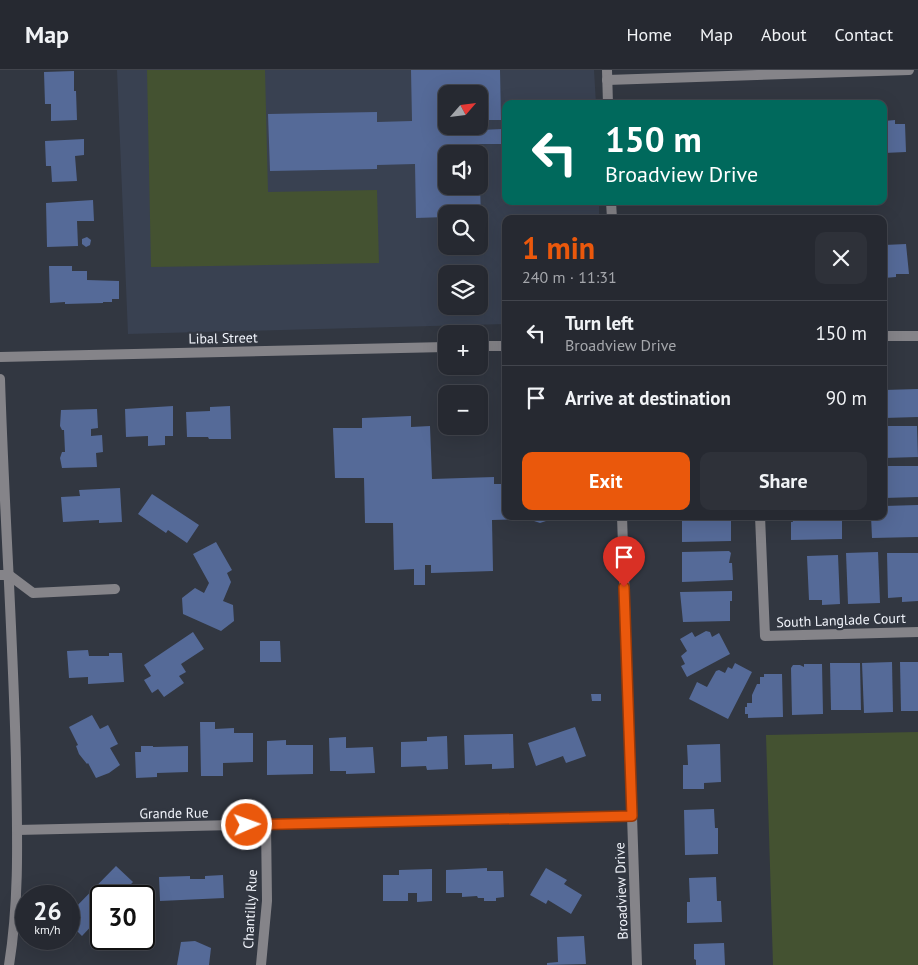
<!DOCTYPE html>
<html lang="en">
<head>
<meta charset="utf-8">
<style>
	body { margin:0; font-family:"PT Sans",sans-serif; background:#2e3139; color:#f1f3f6; height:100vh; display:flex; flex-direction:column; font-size:19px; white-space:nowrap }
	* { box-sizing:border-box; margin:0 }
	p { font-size:16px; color:#a4a6ab }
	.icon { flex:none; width:28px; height:28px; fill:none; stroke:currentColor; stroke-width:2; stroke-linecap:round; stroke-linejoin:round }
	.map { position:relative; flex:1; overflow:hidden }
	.panel { position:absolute; left:502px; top:145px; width:385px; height:305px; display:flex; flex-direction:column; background:#262931; border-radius:10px; box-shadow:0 5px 20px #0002,0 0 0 1px #42454d }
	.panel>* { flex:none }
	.top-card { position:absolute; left:502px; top:30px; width:385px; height:105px; border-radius:10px; box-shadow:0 5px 20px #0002,0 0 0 1px #42454d; background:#00695c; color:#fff; overflow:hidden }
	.needle { width:32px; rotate:62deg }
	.controls { position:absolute; left:438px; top:15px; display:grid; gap:10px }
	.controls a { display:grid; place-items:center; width:50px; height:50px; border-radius:10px; background:#262931; box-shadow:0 5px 20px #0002,0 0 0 1px #42454d; font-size:25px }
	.speed { position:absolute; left:15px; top:815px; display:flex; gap:10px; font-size:25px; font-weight:700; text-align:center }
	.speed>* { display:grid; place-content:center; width:65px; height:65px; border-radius:50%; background:#262931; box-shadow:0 5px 20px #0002,0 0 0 1px #42454d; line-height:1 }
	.speed small { font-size:12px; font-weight:400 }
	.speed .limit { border:2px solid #111; border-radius:8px; background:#fff; color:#111 }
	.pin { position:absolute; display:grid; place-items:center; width:42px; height:42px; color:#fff; margin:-51px -21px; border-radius:50% 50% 50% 0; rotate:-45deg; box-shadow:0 0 5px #0007 }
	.pin .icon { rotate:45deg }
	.me { position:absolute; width:55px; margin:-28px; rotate:88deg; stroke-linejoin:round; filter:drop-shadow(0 0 4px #0008) }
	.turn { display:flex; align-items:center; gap:18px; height:105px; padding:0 20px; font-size:22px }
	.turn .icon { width:65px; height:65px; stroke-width:2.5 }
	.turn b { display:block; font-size:35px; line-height:42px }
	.round { display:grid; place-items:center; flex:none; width:52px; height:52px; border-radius:10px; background:#2e3139 }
	.overview { display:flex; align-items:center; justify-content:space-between; height:85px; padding:0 20px }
	h1 { font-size:30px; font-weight:700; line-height:38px; color:#ea580c }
	.button { display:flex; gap:10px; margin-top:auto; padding:10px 20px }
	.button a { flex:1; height:58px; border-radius:10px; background:#ea580c; color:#fff; font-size:20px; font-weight:700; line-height:58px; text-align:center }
	.button a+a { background:#2e3139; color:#f1f3f6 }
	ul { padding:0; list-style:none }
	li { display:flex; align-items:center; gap:15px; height:65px; padding:0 20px; border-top:1px solid #42454d }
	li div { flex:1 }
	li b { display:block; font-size:19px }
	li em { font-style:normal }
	header { display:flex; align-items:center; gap:30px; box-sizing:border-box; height:70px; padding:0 25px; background:#262931; border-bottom:1px solid #42454d }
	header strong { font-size:24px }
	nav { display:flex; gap:28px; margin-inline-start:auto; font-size:18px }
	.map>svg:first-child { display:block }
	.built { fill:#394151; fill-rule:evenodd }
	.green { fill:#445231 }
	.building { fill:#556a98 }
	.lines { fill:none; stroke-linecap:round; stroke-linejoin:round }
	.minor { stroke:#858489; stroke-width:10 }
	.tertiary { stroke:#858489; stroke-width:10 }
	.route-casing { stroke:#983908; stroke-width:12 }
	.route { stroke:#ea580c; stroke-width:9 }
	.labels { text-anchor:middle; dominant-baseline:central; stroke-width:4.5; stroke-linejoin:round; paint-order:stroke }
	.street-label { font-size:14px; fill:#f0f3fa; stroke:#323741 }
</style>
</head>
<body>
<header>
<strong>Map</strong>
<nav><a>Home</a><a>Map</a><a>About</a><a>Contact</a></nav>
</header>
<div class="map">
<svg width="918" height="895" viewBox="0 0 918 895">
	<rect width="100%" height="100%" fill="#323741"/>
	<path class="built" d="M117 0H594L596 34H506V131H599V149H506V254L128 264ZM446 24H479V56H446ZM446 84H479V116H446ZM446 144H479V176H446ZM446 204H479V236H446Z"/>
	<g class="green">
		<path d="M147 0H265L268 122 377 120 379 193 151 197Z"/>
		<path d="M918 662V895H773L766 665Z"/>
	</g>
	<g class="building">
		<path d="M411 0H500L501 50H479V24H446V56H480V60L502 59V74H479V84H446V116H480L481 147H479V144H446V147L416 148 415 94 377 95V99L270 101 268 44 377 42V52L412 51Z"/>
		<path d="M74 1V21H76L77 50 51 51V34H45L44 2Z"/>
		<path d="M895 50V54H905L906 82 884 83V51Z"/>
		<path d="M84 69V85L75 86 77 111 52 112 51 96H46L45 71Z"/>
		<path d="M93 130 94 151H77L78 176 47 177 46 133Z"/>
		<path d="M87 167 91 170 90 175 86 177 82 174V169Z"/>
		<path d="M906 174 909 204H896V207L884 208V175Z"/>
		<path d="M49 196H72V201H87V210L119 211V229H112V232H103V233L65 234V232L50 233Z"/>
		<path d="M918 319V347L884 348V320Z"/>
		<path d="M173 336V366H165V375L148 376V366L126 367 125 339Z"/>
		<path d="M230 336 231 369H209L208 367H187L186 342 210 341V337Z"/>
		<path d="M97 339 98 358 91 359V366L102 365 103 382 96 383 97 397 62 398 60 388 62 382H65L64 360H62L60 356 61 340Z"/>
		<path d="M411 346V357L430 356 432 409 494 407V414H506V446H553L552 449 540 453 528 449 492 450 493 501 431 503V495H425V515H414V499L394 500 393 453H365L364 408H335L333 358H362V348Z"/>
		<path d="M884 356H917L918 387 884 388Z"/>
		<path d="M884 396H918V427L884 428Z"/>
		<path d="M120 418 122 452 99 453V450L63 452 61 427 80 426 79 420Z"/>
		<path d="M152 424 199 455 187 473 168 460 166 463 138 444Z"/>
		<path d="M918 435V467L872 468 871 446H884V436Z"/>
		<path d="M682 446H731V471L682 472Z"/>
		<path d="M791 446H842V469L791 470V452H793Z"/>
		<path d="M216 472 232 500 227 503 231 512 223 531 233 535 234 551 221 561 183 544 182 528 195 518 204 523 209 513 193 484Z"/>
		<path d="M729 481 731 483 729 493H732L733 510 682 512V482Z"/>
		<path d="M878 482 880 533 848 534 846 483Z"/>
		<path d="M887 483H918V531L902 532V527L888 528Z"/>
		<path d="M838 485 840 534 822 535V530H809L807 486Z"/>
		<path d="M732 521V531H730V551L683 552 680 522Z"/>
		<path d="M706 561 710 562 712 567 719 563 730 584 687 607 681 596 685 594 681 586 687 581 680 569 692 562 695 567Z"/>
		<path d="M193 562 204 579 181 594 186 602 179 606 184 613 164 627 158 619 152 623 144 610 151 606 144 595Z"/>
		<path d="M260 571H280L281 592H260Z"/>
		<path d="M88 580 89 586H109V583H122L124 612 88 614V607L69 608 67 581Z"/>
		<path d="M892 592 893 642 864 643 862 593Z"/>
		<path d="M900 592H918V641H901Z"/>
		<path d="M735 593 752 602 728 649 689 629 697 612 707 617 716 601 719 600 725 603 728 597 732 599Z"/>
		<path d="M830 593H860L861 640H831Z"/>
		<path d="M804 594H822L823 644 792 645 791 598 793 595H800L804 597Z"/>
		<path d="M764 604H782L783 647 748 648V644H745V637H747V633H752V625L757 614H760V607H764Z"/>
		<path d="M591 624H601V631H592Z"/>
		<path d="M92 645 100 659 108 655 118 674 110 678 120 695 109 703 96 708 88 693 87 694 79 684 76 676 78 675 69 657Z"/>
		<path d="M200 652H215V659L234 658V663H253V692L223 693V706H201Z"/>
		<path d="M575 657 586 686 566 693 563 686 536 696 528 673Z"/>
		<path d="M513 664 514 698 492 699V694L465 695 464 665Z"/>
		<path d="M447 666 448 699 427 700 426 696 401 697V672L427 671V667Z"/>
		<path d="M346 667V678L373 677 375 703 346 704V701H330L329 668Z"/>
		<path d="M286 670V675H313V704L267 705V671Z"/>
		<path d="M720 674 721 712 704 713V719H683V695H688L687 675Z"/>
		<path d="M141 676H153V677L188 676V702L157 703V707L136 708 135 682H141Z"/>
		<path d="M714 739 715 758H718V784L685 785 684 740Z"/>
		<path d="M116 796 133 812 119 826H101V854L100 855 96 851 82 866 69 853V844Z"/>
		<path d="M487 798V801H503L504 827 496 828V831H484V828H478L477 826 462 827V823H446V800Z"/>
		<path d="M546 798 567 810 564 814 582 825 571 844 548 830 546 834 530 825Z"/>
		<path d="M432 799V831L417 832V823H408V831H383V805H399V800Z"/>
		<path d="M223 805 224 828 160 831 159 807 190 806V809H205V806Z"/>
		<path d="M716 807 717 831H721L722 852 687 853V832H690L689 808Z"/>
		<path d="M584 866 586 894 547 895V893L558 892 557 867Z"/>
		<path d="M195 871 211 878 209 895H177L181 872Z"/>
		<path d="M724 873 725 895H696V890L694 889V874Z"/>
	</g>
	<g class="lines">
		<g class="minor">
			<path d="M607 0 608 34"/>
			<path d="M607 10 909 0"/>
			<path d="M611 131 612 149"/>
			<path d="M0 309C4 437 13 564 16 691 17 759 20 827 9 895"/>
			<path d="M622 446 637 895"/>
			<path d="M760 446 765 566 918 562"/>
			<path d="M0 505H9L33 523 115 519"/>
			<path d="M17 760 632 746"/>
			<path d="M261 895 267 831 266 754"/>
		</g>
		<g class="tertiary">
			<path d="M884 266H918"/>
			<path d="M479 276H506"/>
			<path d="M0 287 446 277"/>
		</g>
	</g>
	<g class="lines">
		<defs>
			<path id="route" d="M247 755 632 746 624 517"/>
		</defs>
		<use href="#route" class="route-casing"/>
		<use href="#route" class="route"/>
	</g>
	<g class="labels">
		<g class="street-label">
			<text transform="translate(223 268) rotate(-1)">Libal Street</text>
			<text transform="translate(841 550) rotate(-2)">South Langlade Court</text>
			<text transform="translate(174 743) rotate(-1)">Grande Rue</text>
			<text transform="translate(621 821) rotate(-92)">Broadview Drive</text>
			<text transform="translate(250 839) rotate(-87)">Chantilly Rue</text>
		</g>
	</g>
</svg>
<div class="controls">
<a><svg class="needle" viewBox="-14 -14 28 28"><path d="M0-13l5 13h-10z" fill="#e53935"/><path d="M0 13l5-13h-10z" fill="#a4a6ab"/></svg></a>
<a><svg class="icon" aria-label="sound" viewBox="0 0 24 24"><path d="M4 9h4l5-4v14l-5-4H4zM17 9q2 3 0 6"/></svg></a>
<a><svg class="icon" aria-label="search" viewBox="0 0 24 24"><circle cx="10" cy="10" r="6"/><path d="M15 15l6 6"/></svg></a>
<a><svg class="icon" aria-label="layers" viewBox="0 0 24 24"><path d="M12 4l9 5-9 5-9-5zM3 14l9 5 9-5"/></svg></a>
<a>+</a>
<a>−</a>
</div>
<div class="speed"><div>26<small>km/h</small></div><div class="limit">30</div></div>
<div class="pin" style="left:624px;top:517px;background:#d93025"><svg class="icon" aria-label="arrive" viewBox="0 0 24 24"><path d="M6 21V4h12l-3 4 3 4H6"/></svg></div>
<svg class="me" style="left:247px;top:755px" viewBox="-20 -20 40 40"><circle r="17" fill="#ea580c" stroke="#fff" stroke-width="3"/><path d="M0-11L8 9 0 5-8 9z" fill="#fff"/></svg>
<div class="top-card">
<div class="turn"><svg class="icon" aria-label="left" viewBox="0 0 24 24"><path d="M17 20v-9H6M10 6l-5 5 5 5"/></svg><div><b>150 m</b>Broadview Drive</div></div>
</div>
<section class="panel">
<div class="overview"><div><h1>1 min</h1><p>240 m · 11:31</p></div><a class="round"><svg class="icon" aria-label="close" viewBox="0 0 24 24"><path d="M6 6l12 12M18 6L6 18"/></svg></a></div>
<ul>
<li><svg class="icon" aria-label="left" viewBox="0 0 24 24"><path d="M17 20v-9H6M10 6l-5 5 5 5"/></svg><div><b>Turn left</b><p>Broadview Drive</p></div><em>150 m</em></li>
<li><svg class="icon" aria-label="arrive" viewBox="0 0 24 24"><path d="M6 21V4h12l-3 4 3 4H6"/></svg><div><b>Arrive at destination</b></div><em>90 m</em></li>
</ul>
<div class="button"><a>Exit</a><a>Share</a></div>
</section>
</div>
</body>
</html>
